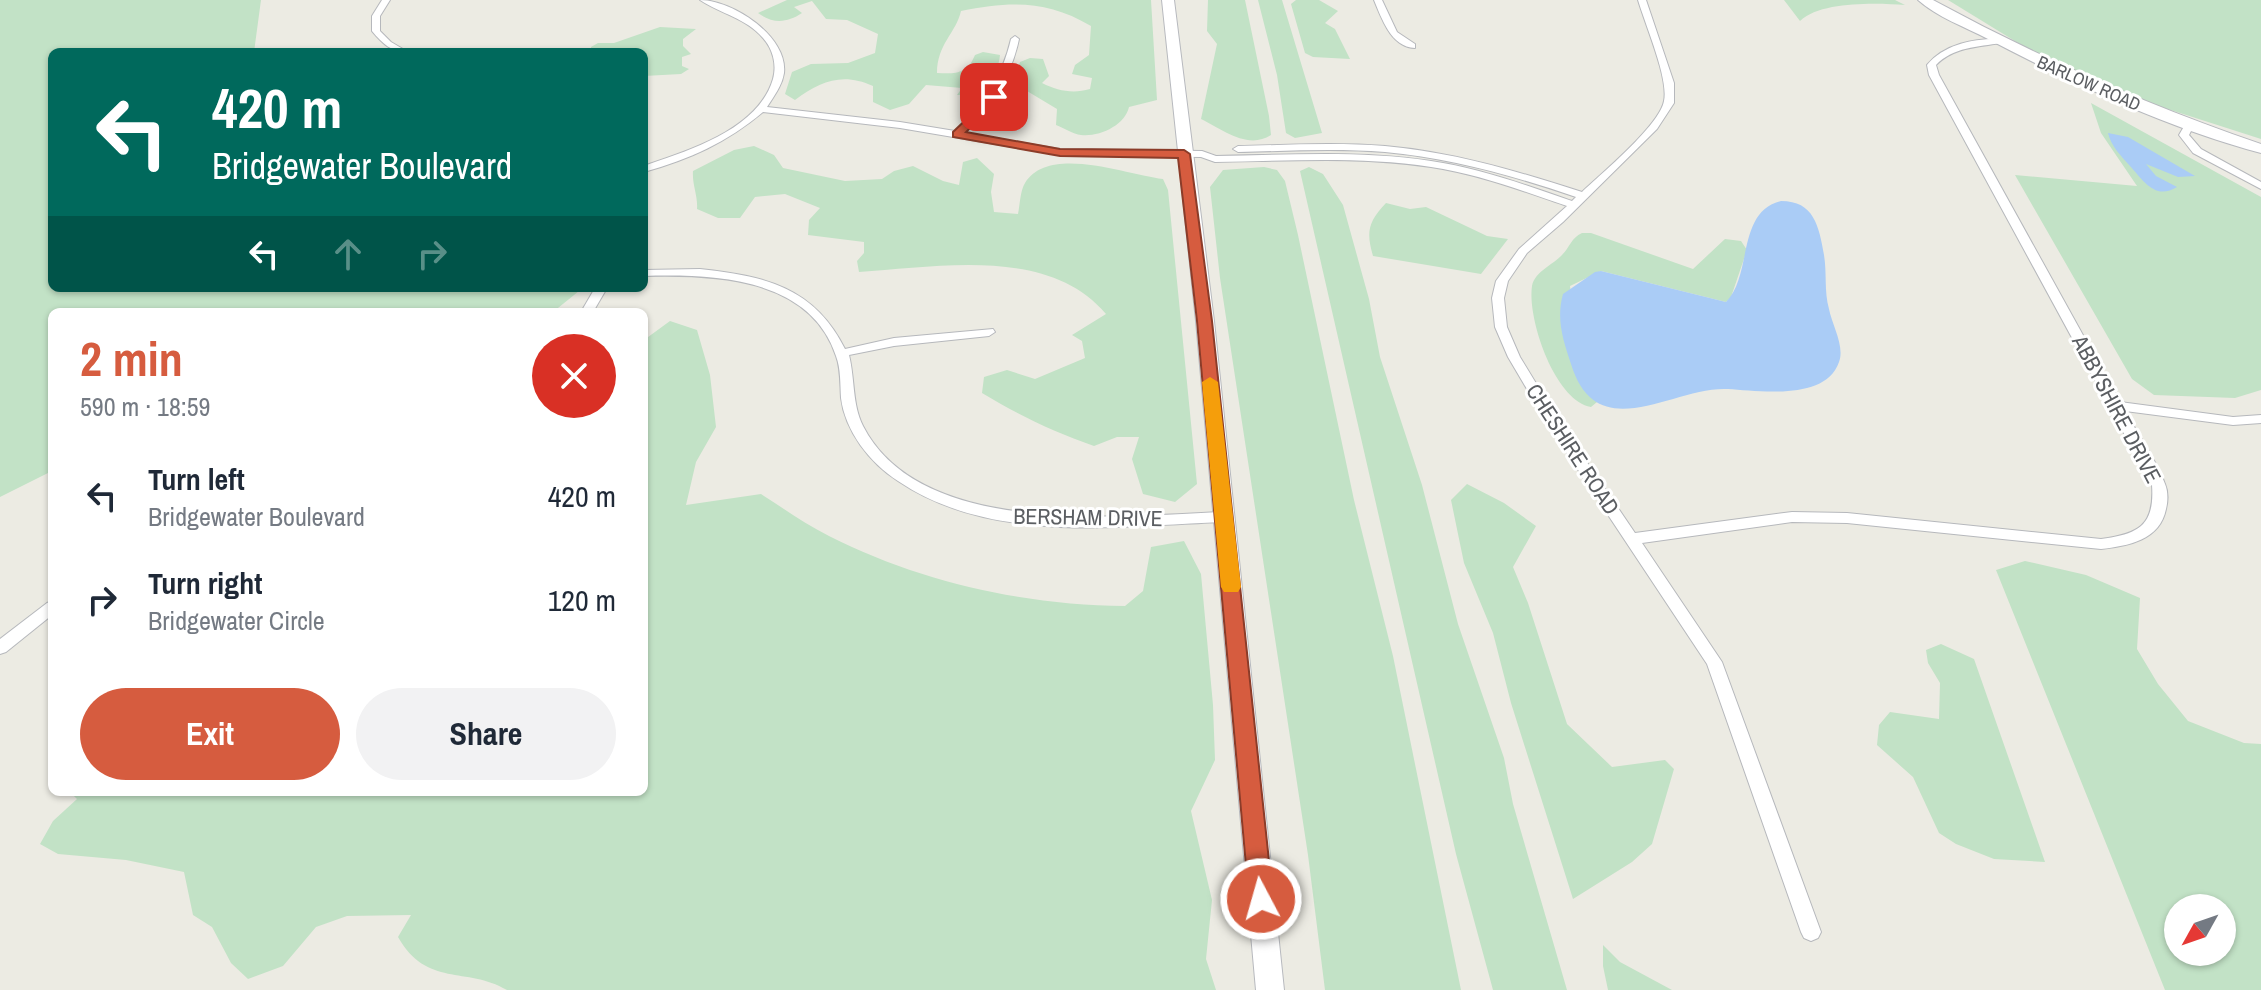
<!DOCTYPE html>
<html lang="en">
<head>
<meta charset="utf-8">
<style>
	body { margin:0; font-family:"Archivo Narrow",sans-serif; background:#f2f2f3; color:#1f2937; height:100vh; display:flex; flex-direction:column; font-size:30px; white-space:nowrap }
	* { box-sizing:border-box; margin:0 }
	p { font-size:26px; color:#747a83 }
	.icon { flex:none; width:44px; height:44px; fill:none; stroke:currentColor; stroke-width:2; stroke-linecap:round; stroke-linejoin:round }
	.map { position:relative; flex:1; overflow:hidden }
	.drawer { position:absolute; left:48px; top:308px; width:600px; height:488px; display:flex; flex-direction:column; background:#fff; border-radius:12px; box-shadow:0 2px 6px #0004 }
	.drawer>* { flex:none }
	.top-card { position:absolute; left:48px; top:48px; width:600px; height:244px; border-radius:12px; box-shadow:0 2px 6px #0004; background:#00695c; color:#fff; overflow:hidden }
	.needle { width:52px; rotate:230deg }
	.controls { position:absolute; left:2164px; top:894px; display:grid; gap:16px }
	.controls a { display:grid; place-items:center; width:72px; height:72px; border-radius:50%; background:#fff; box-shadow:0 2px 6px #0004; font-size:40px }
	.pin { position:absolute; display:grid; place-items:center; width:68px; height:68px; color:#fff; margin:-34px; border-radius:16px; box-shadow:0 4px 12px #0006 }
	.me { position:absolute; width:88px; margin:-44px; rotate:354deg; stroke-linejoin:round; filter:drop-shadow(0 0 6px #0008) }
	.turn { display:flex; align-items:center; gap:28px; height:168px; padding:0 32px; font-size:36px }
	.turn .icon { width:104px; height:104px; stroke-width:2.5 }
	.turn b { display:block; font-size:56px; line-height:68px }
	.lanes { display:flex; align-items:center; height:76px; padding:0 32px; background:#0003; justify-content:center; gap:40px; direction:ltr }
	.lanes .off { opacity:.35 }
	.round { display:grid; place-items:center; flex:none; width:84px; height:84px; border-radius:42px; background:#f2f2f3 }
	.overview { display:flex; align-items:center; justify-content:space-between; height:136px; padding:0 32px }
	h1 { font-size:48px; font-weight:800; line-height:60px; color:#d65c3f }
	.cta { display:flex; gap:16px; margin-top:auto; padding:16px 32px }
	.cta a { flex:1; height:92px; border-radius:48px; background:#d65c3f; color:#fff; font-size:32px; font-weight:800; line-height:92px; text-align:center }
	.cta a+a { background:#f2f2f3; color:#1f2937 }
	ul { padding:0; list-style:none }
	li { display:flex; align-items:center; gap:24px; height:104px; padding:0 32px }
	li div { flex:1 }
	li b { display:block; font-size:30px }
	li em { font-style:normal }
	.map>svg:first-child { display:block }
	.green { fill:#c2e2c6; fill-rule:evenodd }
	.water { fill:#aaccf6 }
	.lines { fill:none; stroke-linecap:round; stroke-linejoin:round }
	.street-casing { stroke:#b6b8bc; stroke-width:2 }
	.secondary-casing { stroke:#b7b9be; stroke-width:2 }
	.street { fill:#fff; fill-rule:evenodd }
	.secondary { fill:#fff; fill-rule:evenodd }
	.route { fill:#d65c3f; stroke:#8b3c29; stroke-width:2 }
	.slow { fill:#f59e0b }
	.labels { text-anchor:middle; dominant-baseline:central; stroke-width:6; stroke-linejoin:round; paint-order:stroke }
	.far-street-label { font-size:18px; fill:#5b5e62; stroke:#fff }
	.street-label { font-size:22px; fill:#5b5e62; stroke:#fff }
</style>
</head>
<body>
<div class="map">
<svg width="2261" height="990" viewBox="0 0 2261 990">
	<rect width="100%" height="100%" fill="#ecebe3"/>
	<g class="green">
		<path d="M0 0H261L254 52H52V288H578L579 291 553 312H52V471L0 497Z"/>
		<path d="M787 0H1151L1157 100 1129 107C1125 125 1100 137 1081 135 1073 134 1064 128 1056 125L1057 109 1022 88 1015 77 1020 62 1030 58 1043 59 1049 76 1042 83C1058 91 1073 94 1090 89L1092 78 1072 74 1075 65 1089 55 1091 26C1047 0 1011 1 961 11 956 33 937 44 937 73 956 74 967 74 975 55L983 52 1000 55C998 77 981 96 957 95L962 88 926 85 909 104 890 110 873 102V86C843 72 820 81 795 100L785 94 792 72 811 64 848 63 875 53 878 34 847 20 826 19 812 1 794 7 802 13C787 23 773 24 758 13Z"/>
		<path d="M1208 0H1245L1269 116 1271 135C1248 150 1223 130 1201 119L1217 44 1207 31Z"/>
		<path d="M1258 0H1282L1322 133 1295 138 1286 133 1277 75Z"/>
		<path d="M1296 0H1319L1338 11 1325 23 1335 29 1350 59 1313 57 1305 53 1291 4Z"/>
		<path d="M1784 0H1895L1905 5C1877 3 1821 1 1800 21Z"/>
		<path d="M1948 0H2261V139L2152 104 2041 57Z"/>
		<path d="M660 27 696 29 683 39V46L691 54 682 57V66L689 69 681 74 644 76V52H591V47L598 43H614Z"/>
		<path d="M2091 103 2261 197V390L2235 398 2154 395 2132 379 2015 175 2137 186 2101 133Z"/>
		<path d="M754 146 774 155 783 168 845 181 882 179 894 171 913 166 943 181 959 185 963 162 977 158 994 174 991 192 994 212 1018 214C1020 205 1020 191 1025 183 1049 144 1127 175 1163 179L1168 190 1197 484 1175 502 1143 494 1132 459 1139 437H1117L1094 446C1054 432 1018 415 982 393L984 377 1007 370 1035 379 1085 358 1082 341 1072 335 1106 314C1049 246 938 267 859 272L857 261 864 253V242L808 235 809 220 820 208 785 194 755 197 740 218H718L697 209C698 195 692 185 693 171L734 150Z"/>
		<path d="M1264 167 1277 170 1285 181 1298 235 1354 500 1393 656 1461 990H1325L1308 855 1220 278 1210 187 1223 170Z"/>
		<path d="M1309 167 1323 174 1343 205 1369 299 1380 357 1422 485 1458 624 1504 758 1513 804 1567 990H1493L1456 854 1300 171Z"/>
		<path d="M1386 203 1410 209 1426 207 1487 236 1508 239 1481 274 1373 256C1366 232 1368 222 1386 203Z"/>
		<path d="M1582 233H1591L1693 269 1725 239 1741 241 1747 250 1731 297 1726 302 1601 271 1570 286 1584 390 1597 402 1591 407C1555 401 1527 319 1532 286 1535 271 1553 265 1562 255 1570 247 1571 238 1582 233Z"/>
		<path d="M670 321 697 330 710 375 716 427 696 462 686 505 761 494C783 508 805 524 829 536 920 582 1023 605 1125 606L1143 591 1151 547 1184 541 1201 574 1213 705 1215 760 1191 811 1212 900 1206 959 1216 990H507C466 966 427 988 398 937L411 915 347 916 316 927 283 966 248 979 231 963 212 927 193 915 184 872 126 860 58 854 40 844 53 821 77 799 70 792H644V340Z"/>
		<path d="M1467 484 1504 503 1536 526 1513 567 1528 603 1567 724 1612 767 1665 760 1674 769 1652 844 1632 862 1573 899 1511 703 1493 633 1464 563 1451 500Z"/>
		<path d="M2025 561 2086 575 2140 598 2137 649 2158 684 2188 721 2244 743 2261 744V990H2165L1996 570ZM2178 908H2222V952H2178Z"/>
		<path d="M1941 644 1974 659 2045 862 1994 859 1956 844 1939 833 1913 777 1877 745 1879 725 1890 712 1939 719 1940 683 1928 663 1926 650Z"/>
		<path d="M1603 945 1620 962 1672 990H1608L1603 966Z"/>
	</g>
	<g class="water">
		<path d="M2108 133 2128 137 2195 176 2178 177 2146 164 2156 176 2177 187C2155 201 2143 180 2130 166 2121 156 2111 146 2108 133Z"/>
		<path d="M1781 201C1814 201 1819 226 1824 255 1827 273 1824 291 1829 309 1832 325 1845 346 1839 362 1826 401 1759 391 1728 389 1673 386 1597 449 1571 364 1563 340 1556 319 1563 294L1595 272 1601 271 1726 302C1753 275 1736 212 1781 201Z"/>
	</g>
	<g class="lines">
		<defs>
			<g id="street">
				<path d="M382 0H390L380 16V31L391 42 408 52C391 52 383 44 372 31V16Z"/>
				<path d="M700 0C732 0 788 36 784 73 782 86 774 96 767 107L900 122 955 131C983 104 1002 78 1011 39L1015 36 1019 39C1011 77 992 106 965 133L1060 149 1202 151 1216 156C1287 155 1360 150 1431 161 1479 168 1526 185 1572 201L1576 197C1514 176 1451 158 1385 152 1336 148 1287 151 1238 152L1233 149 1238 146C1287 145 1336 142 1385 146 1453 152 1517 171 1582 192 1601 174 1660 125 1664 101 1669 79 1645 24 1638 0H1646L1674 83V103L1657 129 1563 222 1527 253 1508 281 1504 298 1507 327 1520 357 1559 421 1635 533 1792 512 1847 513 2101 539C2138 534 2155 526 2152 485L1929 75 1927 65C1944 44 1975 38 2001 39V43C1978 47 1953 47 1936 65L1939 75 2120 402 2233 417 2261 415V423L2233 425 2125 411C2137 433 2157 461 2165 484 2168 491 2168 501 2166 509 2160 540 2128 546 2101 549L1847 523 1792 522 1642 543 1722 662 1821 932 1818 938 1811 941 1804 938 1801 932 1707 664 1547 423 1508 357 1495 327 1492 298 1496 281 1519 249 1567 206C1523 191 1478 174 1431 167 1360 156 1287 161 1215 162L1201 157 1060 155 900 128 763 112C726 143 690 159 644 172V166C689 150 758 130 773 79 777 65 773 49 763 38 746 18 721 14 700 0Z"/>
				<path d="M1374 0H1382L1397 32 1415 44V48C1391 47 1382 19 1374 0Z"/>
				<path d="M2189 122 2194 125 2189 135 2201 149 2261 182V189L2193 153 2179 135 2186 123Z"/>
				<path d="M700 269C765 276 814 287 845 349L894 338 993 329 995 332 989 336 894 346 849 355C855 379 852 404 863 426 920 538 1120 516 1223 512L1230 517 1223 522C1117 526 991 544 898 481 870 463 845 431 841 398 840 384 841 369 836 356 810 277 713 274 644 276V270Z"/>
				<path d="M595 288H607L593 312H581Z"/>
				<path d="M52 601V615L6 652 0 654V639L47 603Z"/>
			</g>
			<g id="secondary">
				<path d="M1162 0H1174L1214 321 1284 990H1256L1196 321Z"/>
				<path d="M1918 0H1933C2038 57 2147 105 2261 144V153C2167 128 2074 84 1988 39 1965 27 1937 17 1918 0Z"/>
			</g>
		</defs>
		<use href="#street" class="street-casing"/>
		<use href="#secondary" class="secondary-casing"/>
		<use href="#street" class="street"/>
		<use href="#secondary" class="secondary"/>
	</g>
	<path class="route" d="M994 93 1000 97 998 100 966 132 1060 149 1184 150 1190 154 1212 321 1273 899 1270 907 1261 911 1252 907 1249 899 1197 321 1178 158 1060 156 953 137V132Z"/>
	<path class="slow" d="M1210 377 1218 382 1241 587 1238 592H1224L1221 587 1202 382Z"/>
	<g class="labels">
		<g class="far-street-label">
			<text transform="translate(2089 83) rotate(24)">BARLOW ROAD</text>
		</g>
		<g class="street-label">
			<text transform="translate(2117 409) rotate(62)">ABBYSHIRE DRIVE</text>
			<text transform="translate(1573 449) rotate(57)">CHESHIRE ROAD</text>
			<text transform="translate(1088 517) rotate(1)">BERSHAM DRIVE</text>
		</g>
	</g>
</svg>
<div class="controls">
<a><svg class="needle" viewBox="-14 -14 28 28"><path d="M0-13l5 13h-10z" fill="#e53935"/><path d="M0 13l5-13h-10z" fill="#747a83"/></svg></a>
</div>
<div class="pin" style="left:994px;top:97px;background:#d93025"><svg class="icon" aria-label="arrive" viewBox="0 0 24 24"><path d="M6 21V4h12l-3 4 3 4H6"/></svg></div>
<svg class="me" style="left:1261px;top:899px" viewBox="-20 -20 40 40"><circle r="17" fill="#d65c3f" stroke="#fff" stroke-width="3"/><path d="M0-11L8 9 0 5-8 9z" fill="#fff"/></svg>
<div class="top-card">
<div class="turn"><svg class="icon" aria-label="left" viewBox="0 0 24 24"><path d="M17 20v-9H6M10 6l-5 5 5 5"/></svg><div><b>420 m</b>Bridgewater Boulevard</div></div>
<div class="lanes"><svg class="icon" aria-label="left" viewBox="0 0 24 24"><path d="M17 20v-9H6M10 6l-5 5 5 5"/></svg><svg class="icon off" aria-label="ahead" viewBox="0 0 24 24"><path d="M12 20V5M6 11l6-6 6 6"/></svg><svg class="icon off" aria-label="right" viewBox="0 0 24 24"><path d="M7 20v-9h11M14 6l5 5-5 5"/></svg></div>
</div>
<section class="drawer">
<div class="overview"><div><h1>2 min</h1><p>590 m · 18:59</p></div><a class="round" style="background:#d93025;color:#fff"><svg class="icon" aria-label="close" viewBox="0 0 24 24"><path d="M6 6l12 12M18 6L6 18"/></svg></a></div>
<ul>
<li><svg class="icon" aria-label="left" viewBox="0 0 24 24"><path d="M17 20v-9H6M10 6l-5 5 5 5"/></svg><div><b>Turn left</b><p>Bridgewater Boulevard</p></div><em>420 m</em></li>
<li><svg class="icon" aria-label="right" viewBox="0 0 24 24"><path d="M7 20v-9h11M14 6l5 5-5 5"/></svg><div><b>Turn right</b><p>Bridgewater Circle</p></div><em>120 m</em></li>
</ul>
<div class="cta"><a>Exit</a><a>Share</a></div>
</section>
</div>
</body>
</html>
